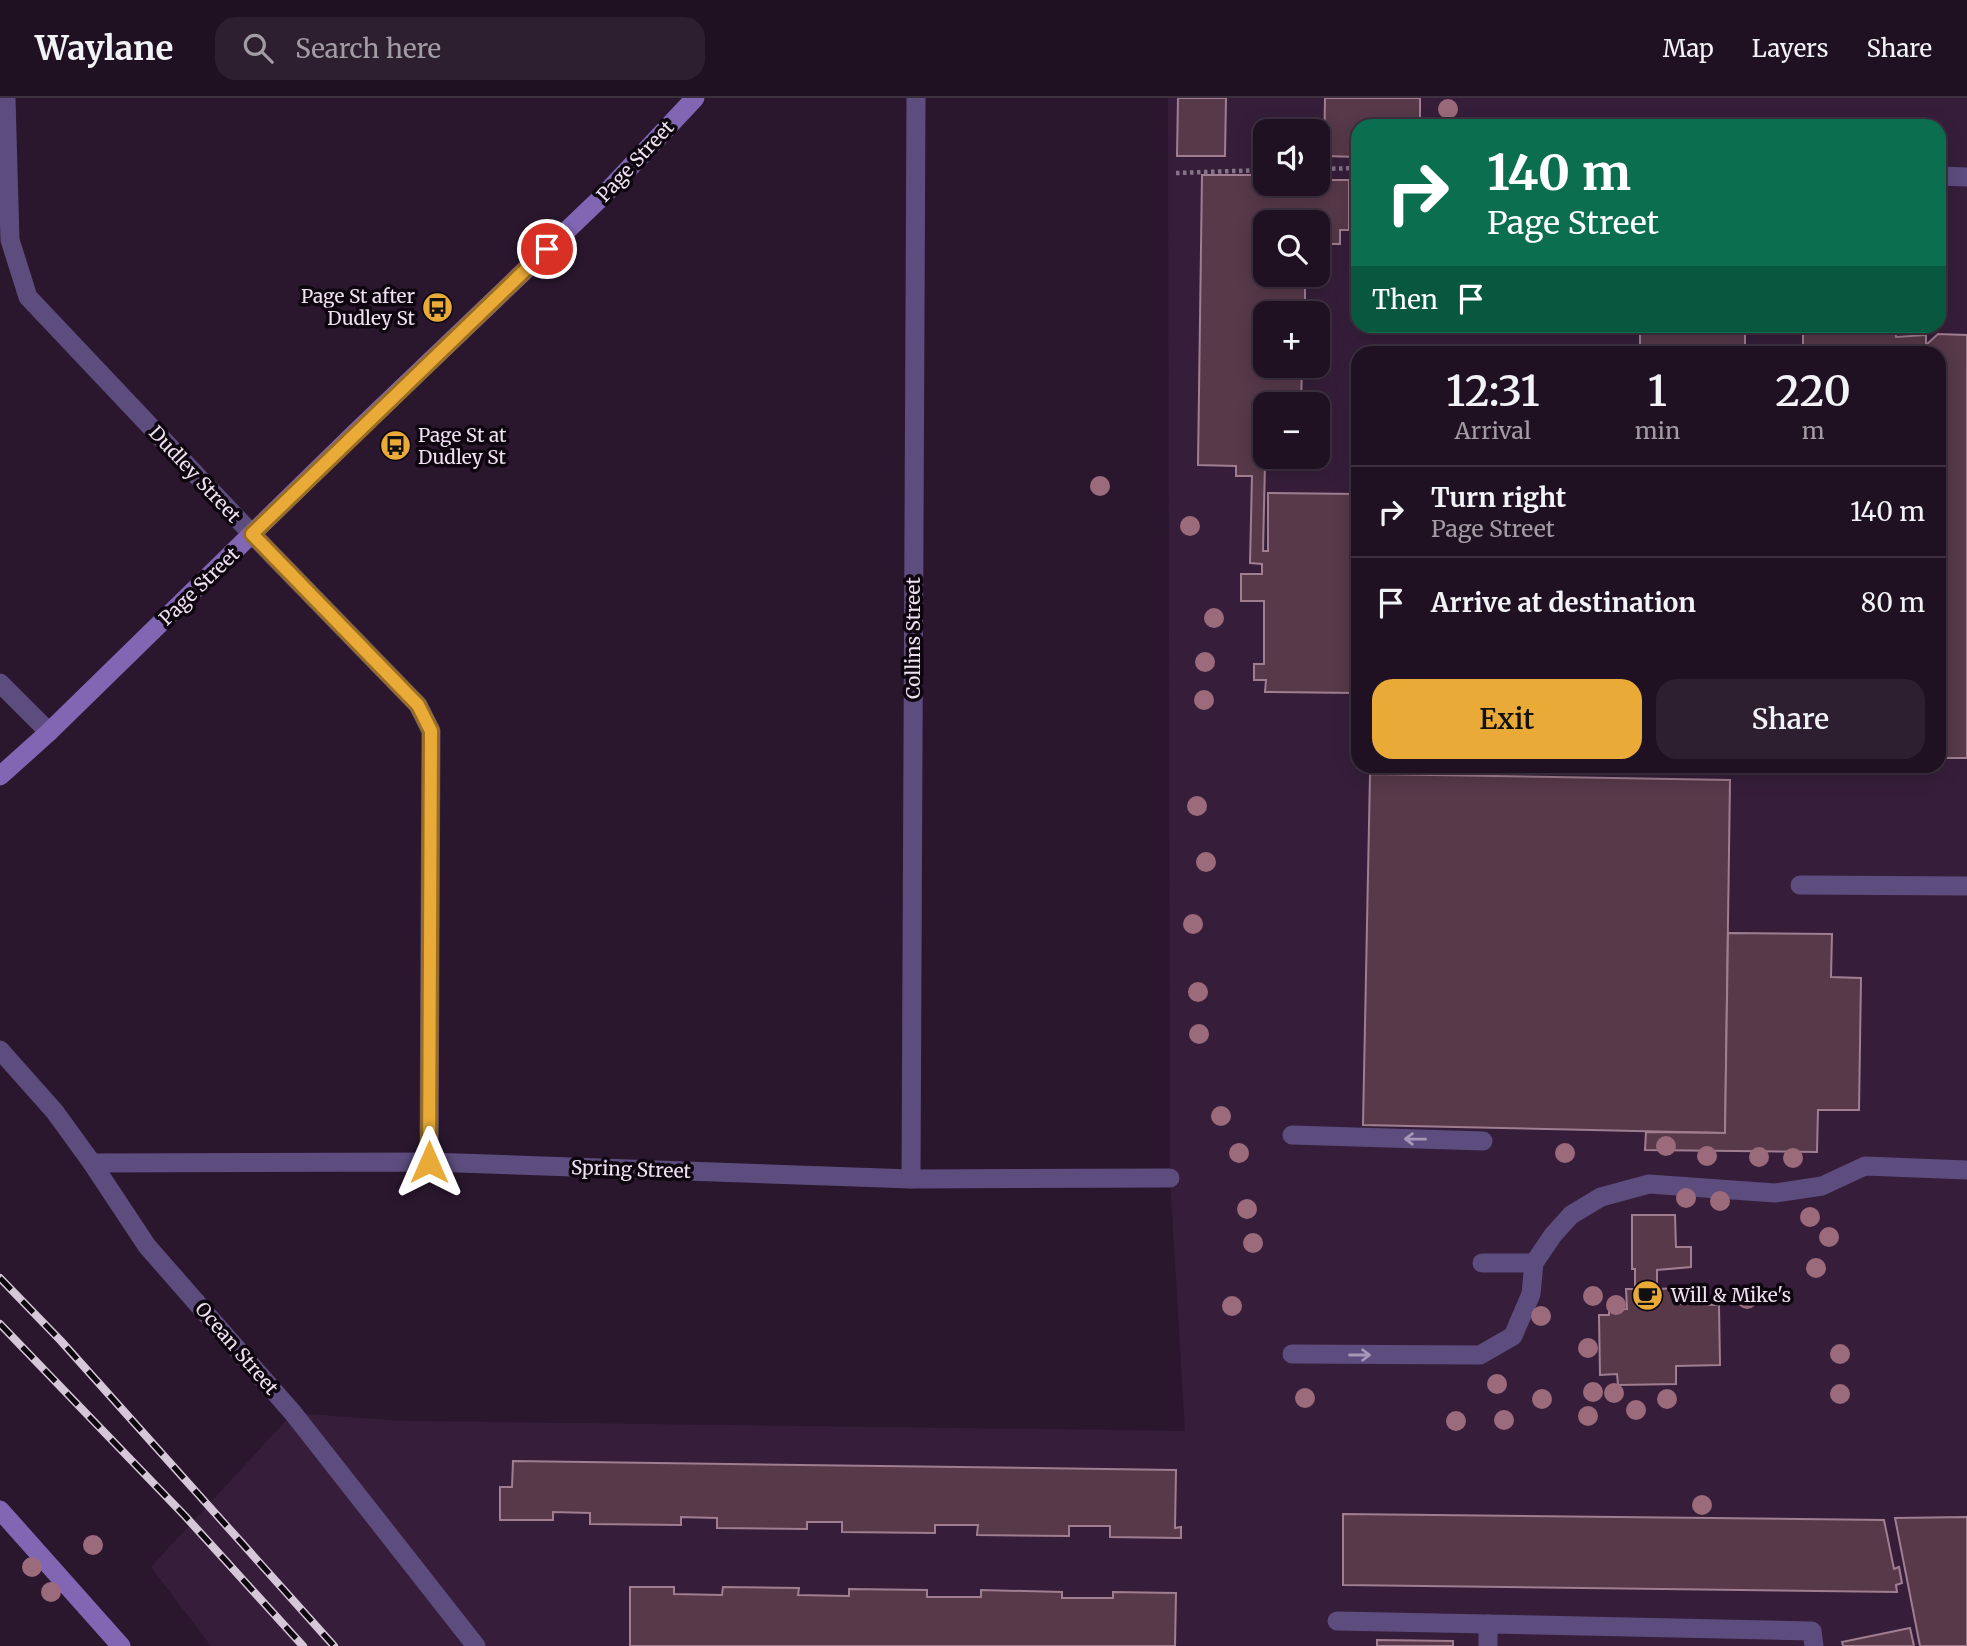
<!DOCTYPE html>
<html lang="en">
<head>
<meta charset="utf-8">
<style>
	body { margin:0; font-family:Merriweather,serif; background:#2d1f2f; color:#f1f3f6; height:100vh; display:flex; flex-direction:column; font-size:26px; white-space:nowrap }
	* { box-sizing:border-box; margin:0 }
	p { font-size:23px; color:#a29da5 }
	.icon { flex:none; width:38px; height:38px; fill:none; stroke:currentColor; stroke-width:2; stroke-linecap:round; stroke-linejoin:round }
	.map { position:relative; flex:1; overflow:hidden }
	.details { position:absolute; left:1351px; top:248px; width:595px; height:427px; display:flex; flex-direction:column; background:#201122; border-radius:21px; box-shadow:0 4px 18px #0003,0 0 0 2px #3d3140 }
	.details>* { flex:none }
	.guide { position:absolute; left:1351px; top:21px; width:595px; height:214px; border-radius:21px; box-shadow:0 4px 18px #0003,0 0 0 2px #3d3140; background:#0b6e4f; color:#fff; overflow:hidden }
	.controls { position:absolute; left:1253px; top:21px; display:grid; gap:14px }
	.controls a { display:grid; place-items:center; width:77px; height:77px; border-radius:14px; background:#201122; box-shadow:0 4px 18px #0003,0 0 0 2px #3d3140; font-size:35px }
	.pin { position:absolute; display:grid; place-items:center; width:60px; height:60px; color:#fff; margin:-30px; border:4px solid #fff; border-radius:50%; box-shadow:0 2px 7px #0007 }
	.me { position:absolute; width:77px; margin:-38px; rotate:0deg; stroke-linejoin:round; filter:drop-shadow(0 0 5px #0008) }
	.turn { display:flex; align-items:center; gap:24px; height:147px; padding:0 21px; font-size:32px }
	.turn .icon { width:91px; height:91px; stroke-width:2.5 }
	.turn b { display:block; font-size:49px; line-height:60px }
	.then { display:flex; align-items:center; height:66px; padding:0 21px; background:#0003; gap:14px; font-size:26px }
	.eta { display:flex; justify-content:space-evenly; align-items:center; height:119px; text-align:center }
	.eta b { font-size:42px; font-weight:600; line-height:49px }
	.button { display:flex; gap:14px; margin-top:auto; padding:14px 21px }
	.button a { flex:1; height:80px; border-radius:21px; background:#e9aa38; color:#111; font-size:28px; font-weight:600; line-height:80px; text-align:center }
	.button a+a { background:#2d1f2f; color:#f1f3f6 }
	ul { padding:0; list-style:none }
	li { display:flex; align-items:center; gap:21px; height:91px; padding:0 21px; border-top:2px solid #3d3140 }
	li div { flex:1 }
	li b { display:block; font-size:26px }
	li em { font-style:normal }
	header { display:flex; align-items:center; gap:42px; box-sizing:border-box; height:98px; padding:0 35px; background:#201122; border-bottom:2px solid #3d3140 }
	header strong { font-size:33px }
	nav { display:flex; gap:38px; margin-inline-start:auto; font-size:24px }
	.search { width:490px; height:63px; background:#2d1f2f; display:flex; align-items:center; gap:18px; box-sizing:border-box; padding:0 24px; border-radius:21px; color:#a29da5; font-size:26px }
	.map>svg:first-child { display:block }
	.built { fill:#361e3a; fill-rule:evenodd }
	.building { fill:#57394a; stroke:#a07e90; stroke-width:2 }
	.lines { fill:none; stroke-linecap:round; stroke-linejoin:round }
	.path { stroke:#857588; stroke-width:4.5; stroke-dasharray:3.5 3.5; stroke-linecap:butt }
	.service { stroke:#5d4d7e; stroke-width:19 }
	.minor { stroke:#5d4d7e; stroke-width:19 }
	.secondary { stroke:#8166b4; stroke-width:19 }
	.rail-casing { stroke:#d6c7d8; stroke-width:8 }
	.rail { stroke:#0e060f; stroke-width:5; stroke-dasharray:16; stroke-linecap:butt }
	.tree { fill:#9b6a7b }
	.oneway { stroke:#a697b8 }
	.route-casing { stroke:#976e24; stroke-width:18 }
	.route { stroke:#e9aa38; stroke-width:12 }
	.labels { text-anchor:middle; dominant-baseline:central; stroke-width:7; stroke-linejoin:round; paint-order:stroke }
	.street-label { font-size:19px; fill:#efe1f1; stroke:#0e060f }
	.poi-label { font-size:19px; fill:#efe1f1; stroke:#0e060f; text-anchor:start }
</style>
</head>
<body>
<header>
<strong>Waylane</strong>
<div class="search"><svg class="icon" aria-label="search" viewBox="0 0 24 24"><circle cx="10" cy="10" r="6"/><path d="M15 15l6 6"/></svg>Search here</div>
<nav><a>Map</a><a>Layers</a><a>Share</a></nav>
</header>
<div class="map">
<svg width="1967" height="1548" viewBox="0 0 1967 1548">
	<rect width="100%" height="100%" fill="#2a172e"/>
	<path class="built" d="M1168 0H1967V1548H211L151 1469 293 1315 403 1323 1185 1333 1170 1080ZM1358 28H1939V228H1358ZM1265 33H1318V86H1265ZM1265 124H1318V177H1265ZM1265 215H1318V268H1265ZM1358 256H1939V668H1358ZM1265 306H1318V359H1265Z"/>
	<g class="building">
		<path d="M1178 0H1226L1225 58H1177Z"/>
		<path d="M1325 0H1420V28H1358V59L1324 58Z"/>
		<path d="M1202 77H1265V86H1318V78V82H1349V132H1340V146H1318V124H1265V177H1305V212L1303 215H1265V268H1302L1301 306H1265V359H1300V366L1265 365 1263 453H1268V395L1358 396V595L1265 594 1266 582H1254V566H1264V503H1241V476H1262V466L1250 465 1252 378H1236V368L1198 367Z"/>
		<rect x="1640" y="228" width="105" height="28"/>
		<path d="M1803 228 1895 229 1896 239 1926 237V247L1938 236 1967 237V660H1946L1947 632H1939V256H1803Z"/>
		<path d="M1370 676 1730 682 1725 1035 1363 1027Z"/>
		<path d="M1728 835 1832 836 1831 879 1861 880 1859 1012H1818L1817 1054 1645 1052 1646 1034 1725 1035Z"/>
		<path d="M1632 1117H1675L1676 1149H1691V1169L1657 1172V1191L1679 1190V1206L1719 1207 1720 1267 1676 1268V1286L1618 1287 1617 1276 1600 1277 1599 1217H1609V1211H1627L1626 1191H1635V1171H1632Z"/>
		<path d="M513 1363 1176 1372 1175 1430 1181 1429V1440L1110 1439V1428H1069V1438L977 1437 978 1427H935V1435L842 1434V1424H807V1431L717 1430V1420L681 1419V1427L590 1426V1415L553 1414V1422H500V1389H512Z"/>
		<path d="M1343 1416 1884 1422 1894 1471 1899 1469 1902 1485 1896 1487 1897 1494 1343 1487Z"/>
		<path d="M1967 1419V1548H1920L1895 1420Z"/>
		<path d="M630 1489H674V1496L722 1497 723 1489 799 1490 798 1497 849 1498V1491L927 1492V1499H981V1492L1062 1494V1500H1113V1494L1176 1495 1175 1548H630Z"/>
		<path d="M1910 1530 1914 1548H1843L1842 1544Z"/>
		<path d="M1377 1542 1453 1543V1548H1377Z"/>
	</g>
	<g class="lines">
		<g class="path">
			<path d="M1318 71 1358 70"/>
			<path d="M1176 75 1265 72"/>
		</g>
		<g class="service">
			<path d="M1800 787 1967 788"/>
			<path d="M1292 1037 1483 1043"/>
			<path d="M1482 1165H1534"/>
			<path d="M1292 1256 1480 1257 1513 1238 1531 1196 1534 1165 1553 1137 1571 1117 1601 1099 1649 1086 1775 1095 1822 1088 1865 1068 1967 1072"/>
			<path d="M1337 1523 1488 1526"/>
			<path d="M1488 1548V1526L1812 1533 1814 1548"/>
		</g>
		<g class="minor">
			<path d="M6 0 10 142 28 199 252 436 418 607 431 633 429 1064"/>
			<path d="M1939 78 1967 79"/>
			<path d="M0 585 49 634"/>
			<path d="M0 952 55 1014 92 1065 147 1148 293 1315 476 1548"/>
			<path d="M92 1065 429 1064 911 1081 1170 1080"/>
			<path d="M911 1081 916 0"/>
		</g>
		<g class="secondary">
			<path d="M0 678 49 634 355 335 605 96 695 0"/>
			<path d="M0 1412 121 1548"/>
		</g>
		<defs>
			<g id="rail">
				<path d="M0 1180 61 1243 334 1548"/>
				<path d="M0 1226 185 1418 303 1548"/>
			</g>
		</defs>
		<use href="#rail" class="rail-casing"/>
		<use href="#rail" class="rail"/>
	</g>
	<g class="tree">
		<circle cx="1448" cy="11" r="10"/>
		<circle cx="1100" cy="388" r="10"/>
		<circle cx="1190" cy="428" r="10"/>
		<circle cx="1214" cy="520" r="10"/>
		<circle cx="1205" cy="564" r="10"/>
		<circle cx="1204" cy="602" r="10"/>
		<circle cx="1197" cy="708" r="10"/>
		<circle cx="1206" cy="764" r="10"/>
		<circle cx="1193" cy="826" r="10"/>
		<circle cx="1198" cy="894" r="10"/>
		<circle cx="1199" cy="936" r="10"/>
		<circle cx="1221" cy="1018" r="10"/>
		<circle cx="1666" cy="1048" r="10"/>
		<circle cx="1239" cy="1055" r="10"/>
		<circle cx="1565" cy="1055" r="10"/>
		<circle cx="1707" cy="1058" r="10"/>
		<circle cx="1759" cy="1059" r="10"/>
		<circle cx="1793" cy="1060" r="10"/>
		<circle cx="1686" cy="1100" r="10"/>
		<circle cx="1720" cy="1103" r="10"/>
		<circle cx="1247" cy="1111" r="10"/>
		<circle cx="1810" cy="1119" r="10"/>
		<circle cx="1829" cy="1139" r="10"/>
		<circle cx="1253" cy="1145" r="10"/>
		<circle cx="1816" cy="1170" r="10"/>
		<circle cx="1593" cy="1198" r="10"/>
		<circle cx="1747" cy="1201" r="10"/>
		<circle cx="1616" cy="1207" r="10"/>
		<circle cx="1232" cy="1208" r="10"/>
		<circle cx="1541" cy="1218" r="10"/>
		<circle cx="1588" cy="1250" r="10"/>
		<circle cx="1840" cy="1256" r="10"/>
		<circle cx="1497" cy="1286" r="10"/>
		<circle cx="1593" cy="1294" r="10"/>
		<circle cx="1614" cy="1295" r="10"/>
		<circle cx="1840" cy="1296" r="10"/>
		<circle cx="1305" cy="1300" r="10"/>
		<circle cx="1542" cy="1301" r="10"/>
		<circle cx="1667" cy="1301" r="10"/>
		<circle cx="1636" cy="1312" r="10"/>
		<circle cx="1588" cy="1318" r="10"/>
		<circle cx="1504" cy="1322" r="10"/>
		<circle cx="1456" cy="1323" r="10"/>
		<circle cx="1702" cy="1407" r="10"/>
		<circle cx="93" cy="1447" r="10"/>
		<circle cx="32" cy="1469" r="10"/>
		<circle cx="51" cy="1494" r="10"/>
	</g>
	<defs><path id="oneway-shaft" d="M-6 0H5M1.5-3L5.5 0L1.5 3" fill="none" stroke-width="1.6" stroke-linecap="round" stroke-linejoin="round" transform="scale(1.75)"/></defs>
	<g class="oneway">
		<use href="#oneway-shaft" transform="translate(1415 1041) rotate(-179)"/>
		<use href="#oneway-shaft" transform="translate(1360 1257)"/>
	</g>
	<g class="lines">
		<defs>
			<path id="route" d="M429 1064 431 633 418 607 252 436 547 151"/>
		</defs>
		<use href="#route" class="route-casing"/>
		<use href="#route" class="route"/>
	</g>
	<defs>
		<symbol id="bus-disc" viewBox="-11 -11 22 22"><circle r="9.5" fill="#e9aa38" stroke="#0e060f"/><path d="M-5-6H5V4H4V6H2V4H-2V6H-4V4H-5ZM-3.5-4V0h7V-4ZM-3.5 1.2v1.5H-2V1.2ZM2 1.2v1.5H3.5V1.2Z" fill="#111"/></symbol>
		<symbol id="cafe-disc" viewBox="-11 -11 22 22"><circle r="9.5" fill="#e9aa38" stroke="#0e060f"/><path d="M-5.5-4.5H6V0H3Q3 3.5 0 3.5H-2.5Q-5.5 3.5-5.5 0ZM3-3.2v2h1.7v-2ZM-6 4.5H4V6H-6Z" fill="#111"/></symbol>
	</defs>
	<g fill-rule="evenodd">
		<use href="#bus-disc" x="420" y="192" width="35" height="35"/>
		<use href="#bus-disc" x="378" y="330" width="35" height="35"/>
		<use href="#cafe-disc" x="1630" y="1180" width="35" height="35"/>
	</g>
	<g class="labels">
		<g class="street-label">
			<text transform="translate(635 63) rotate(-47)">Page Street</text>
			<text transform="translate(195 376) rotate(47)">Dudley Street</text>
			<text transform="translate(199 488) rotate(-44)">Page Street</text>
			<text transform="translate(913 540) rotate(-90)">Collins Street</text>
			<text transform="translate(631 1071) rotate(2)">Spring Street</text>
			<text transform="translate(237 1250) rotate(49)">Ocean Street</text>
		</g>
		<g class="poi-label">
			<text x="415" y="198" text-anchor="end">Page St after<tspan x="415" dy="22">Dudley St</tspan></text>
			<text x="418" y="337">Page St at<tspan x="418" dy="22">Dudley St</tspan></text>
			<text x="1671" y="1197">Will &amp; Mike's</text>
		</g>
	</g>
</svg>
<div class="controls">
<a><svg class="icon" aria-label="sound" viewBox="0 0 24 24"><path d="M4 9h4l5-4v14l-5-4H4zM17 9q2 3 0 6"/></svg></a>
<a><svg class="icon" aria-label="search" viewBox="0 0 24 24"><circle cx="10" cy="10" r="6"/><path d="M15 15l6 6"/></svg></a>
<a>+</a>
<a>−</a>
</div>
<div class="pin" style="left:547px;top:151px;background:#d93025"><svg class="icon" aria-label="arrive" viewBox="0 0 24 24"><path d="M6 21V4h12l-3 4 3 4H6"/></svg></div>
<svg class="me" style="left:429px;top:1064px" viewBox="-20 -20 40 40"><path d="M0-17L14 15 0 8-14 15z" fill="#e9aa38" stroke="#fff" stroke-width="4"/></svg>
<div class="guide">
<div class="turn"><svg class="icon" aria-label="right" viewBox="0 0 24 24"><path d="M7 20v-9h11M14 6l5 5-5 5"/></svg><div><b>140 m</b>Page Street</div></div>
<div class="then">Then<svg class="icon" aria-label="arrive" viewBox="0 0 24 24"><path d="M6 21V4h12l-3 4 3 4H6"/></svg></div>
</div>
<section class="details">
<div class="eta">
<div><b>12:31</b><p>Arrival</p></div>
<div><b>1</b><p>min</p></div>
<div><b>220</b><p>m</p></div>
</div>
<ul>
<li><svg class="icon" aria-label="right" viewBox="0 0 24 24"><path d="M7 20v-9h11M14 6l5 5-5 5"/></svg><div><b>Turn right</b><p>Page Street</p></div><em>140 m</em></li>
<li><svg class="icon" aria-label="arrive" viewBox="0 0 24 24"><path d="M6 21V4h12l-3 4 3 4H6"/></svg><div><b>Arrive at destination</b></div><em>80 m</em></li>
</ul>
<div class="button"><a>Exit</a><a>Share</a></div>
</section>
</div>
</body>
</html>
